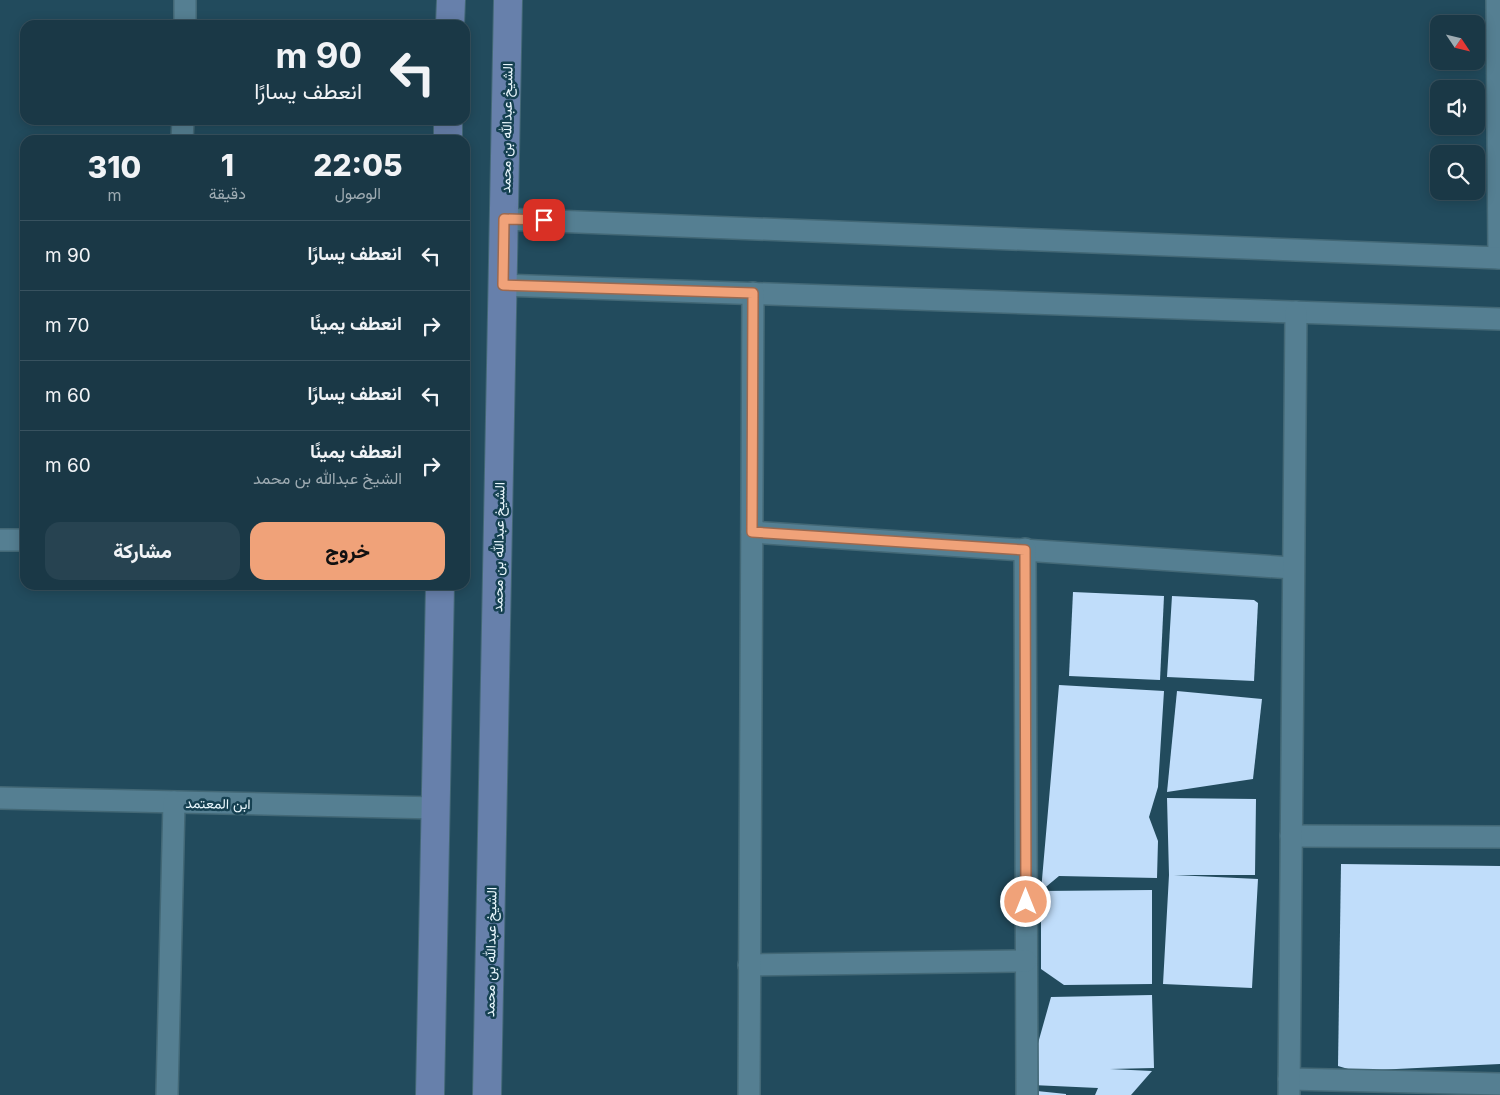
<!DOCTYPE html>
<html lang="ar">
<head>
<meta charset="utf-8">
<style>
	body { margin:0; font-family:Inter,Vazirmatn,sans-serif; background:#274351; color:#f1f3f6; direction:rtl; height:100vh; display:flex; flex-direction:column; font-size:19px; white-space:nowrap }
	* { box-sizing:border-box; margin:0 }
	p { font-size:16px; color:#9facb3 }
	.icon { flex:none; width:28px; height:28px; fill:none; stroke:currentColor; stroke-width:2; stroke-linecap:round; stroke-linejoin:round }
	.map { position:relative; flex:1; overflow:hidden; direction:ltr }
	.sheet { position:absolute; left:20px; top:135px; width:450px; height:455px; display:flex; flex-direction:column; background:#1a3846; border-radius:15px; box-shadow:0 2px 12px #0003,0 0 0 1px #38525f; direction:rtl }
	.sheet>* { flex:none }
	.banner { position:absolute; left:20px; top:20px; width:450px; height:105px; border-radius:15px; box-shadow:0 2px 12px #0003,0 0 0 1px #38525f; direction:rtl; background:#1a3846; color:#f1f3f6; overflow:hidden }
	.needle { width:32px; rotate:125deg }
	.buttons { position:absolute; left:1430px; top:15px; display:grid; gap:10px }
	.buttons a { display:grid; place-items:center; width:55px; height:55px; border-radius:10px; background:#1a3846; box-shadow:0 2px 12px #0003,0 0 0 1px #38525f; font-size:25px }
	.pin { position:absolute; display:grid; place-items:center; width:42px; height:42px; color:#fff; margin:-21px; border-radius:10px; box-shadow:0 2px 8px #0006 }
	.me { position:absolute; width:55px; margin:-28px; rotate:0deg; stroke-linejoin:round; filter:drop-shadow(0 0 4px #0008) }
	.turn { display:flex; align-items:center; gap:18px; height:105px; padding:0 25px; font-size:22px }
	.turn .icon { width:65px; height:65px; stroke-width:2.5 }
	.turn b { display:block; font-size:35px; line-height:42px }
	.eta { display:flex; justify-content:space-evenly; align-items:center; height:85px; text-align:center }
	.eta b { font-size:30px; font-weight:800; line-height:35px }
	.cta { display:flex; gap:10px; margin-top:auto; padding:10px 25px }
	.cta a { flex:1; height:58px; border-radius:15px; background:#f0a279; color:#111; font-size:20px; font-weight:800; line-height:58px; text-align:center }
	.cta a+a { background:#274351; color:#f1f3f6 }
	ul { padding:0; list-style:none }
	li { display:flex; align-items:center; gap:15px; height:70px; padding:0 25px; border-top:1px solid #38525f }
	li div { flex:1 }
	li b { display:block; font-size:19px }
	li em { font-style:normal }
	.map>svg:first-child { display:block }
	.building { fill:#c0ddfa }
	.lines { fill:none; stroke-linecap:round; stroke-linejoin:round }
	.minor-casing { stroke:#436876; stroke-width:24 }
	.secondary-casing { stroke:#436876; stroke-width:30 }
	.minor { stroke:#557f92; stroke-width:21 }
	.secondary { stroke:#6780ab; stroke-width:28 }
	.route-casing { stroke:#9c694f; stroke-width:12 }
	.route { stroke:#f0a279; stroke-width:9 }
	.labels { text-anchor:middle; dominant-baseline:central; stroke-width:5; stroke-linejoin:round; paint-order:stroke }
	.street-label { font-size:14px; fill:#e9f7fd; stroke:#164152 }
</style>
</head>
<body>
<div class="map">
<svg width="1500" height="1095" viewBox="0 0 1500 1095">
	<rect width="100%" height="100%" fill="#224b5d"/>
	<g class="building">
		<path d="M1073 592 1164 596 1160 680 1069 676Z"/>
		<path d="M1172 596 1254 600 1258 603 1254 681 1167 677Z"/>
		<path d="M1059 685 1164 691 1158 787 1149 817 1158 841 1157 878 1059 876 1041 891Z"/>
		<path d="M1177 691 1262 699 1253 779 1167 792Z"/>
		<path d="M1167 798 1256 799 1255 875H1174L1258 879 1252 988 1163 984 1169 875Z"/>
		<path d="M1341 864 1500 866V1064L1355 1071 1338 1066Z"/>
		<path d="M1152 890V984L1064 985 1041 969V891Z"/>
		<path d="M1152 995 1154 1068 1110 1069 1152 1071 1131 1095H1095L1098 1088 1032 1085 1033 1061 1051 997Z"/>
		<path d="M1037 1091 1066 1094V1095H1037Z"/>
	</g>
	<g class="lines">
		<defs>
			<g id="minor">
				<path d="M1497 0 1499 258"/>
				<path d="M185 25V0"/>
				<path d="M182 140 183 120"/>
				<path d="M504 219 1500 258"/>
				<path d="M503 285 1500 319"/>
				<path d="M752 532 1293 568"/>
				<path d="M0 540H25"/>
				<path d="M1025 549 1027 1095"/>
				<path d="M0 798 436 808"/>
				<path d="M1291 836 1500 837"/>
				<path d="M749 965 1026 961"/>
				<path d="M1289 1079 1500 1084"/>
				<path d="M167 1095 174 802"/>
				<path d="M749 1095 753 293"/>
				<path d="M1289 1095 1296 312"/>
			</g>
			<g id="secondary">
				<path d="M450 25 451 0"/>
				<path d="M448 140V120"/>
				<path d="M430 1095 440 585"/>
				<path d="M487 1095 508 0"/>
			</g>
		</defs>
		<use href="#minor" class="minor-casing"/>
		<use href="#secondary" class="secondary-casing"/>
		<use href="#minor" class="minor"/>
		<use href="#secondary" class="secondary"/>
	</g>
	<g class="lines">
		<defs>
			<path id="route" d="M544 220 504 219 503 285 753 293 752 532 1025 550 1026 902"/>
		</defs>
		<use href="#route" class="route-casing"/>
		<use href="#route" class="route"/>
	</g>
	<g class="labels">
		<g class="street-label">
			<text transform="translate(506 128) rotate(-89)">الشيخ عبدالله بن محمد</text>
			<text transform="translate(498 547) rotate(-89)">الشيخ عبدالله بن محمد</text>
			<text transform="translate(218 803) rotate(1)">ابن المعتمد</text>
			<text transform="translate(490 952) rotate(-89)">الشيخ عبدالله بن محمد</text>
		</g>
	</g>
</svg>
<div class="buttons">
<a><svg class="needle" viewBox="-14 -14 28 28"><path d="M0-13l5 13h-10z" fill="#e53935"/><path d="M0 13l5-13h-10z" fill="#9facb3"/></svg></a>
<a><svg class="icon" aria-label="sound" viewBox="0 0 24 24"><path d="M4 9h4l5-4v14l-5-4H4zM17 9q2 3 0 6"/></svg></a>
<a><svg class="icon" aria-label="search" viewBox="0 0 24 24"><circle cx="10" cy="10" r="6"/><path d="M15 15l6 6"/></svg></a>
</div>
<div class="pin" style="left:544px;top:220px;background:#d93025"><svg class="icon" aria-label="arrive" viewBox="0 0 24 24"><path d="M6 21V4h12l-3 4 3 4H6"/></svg></div>
<svg class="me" style="left:1026px;top:902px" viewBox="-20 -20 40 40"><circle r="17" fill="#f0a279" stroke="#fff" stroke-width="3"/><path d="M0-11L8 9 0 5-8 9z" fill="#fff"/></svg>
<div class="banner">
<div class="turn"><svg class="icon" aria-label="left" viewBox="0 0 24 24"><path d="M17 20v-9H6M10 6l-5 5 5 5"/></svg><div><b>90 m</b>انعطف يسارًا</div></div>
</div>
<section class="sheet">
<div class="eta">
<div><b>22:05</b><p>الوصول</p></div>
<div><b>1</b><p>دقيقة</p></div>
<div><b>310</b><p>m</p></div>
</div>
<ul>
<li><svg class="icon" aria-label="left" viewBox="0 0 24 24"><path d="M17 20v-9H6M10 6l-5 5 5 5"/></svg><div><b>انعطف يسارًا</b></div><em>90 m</em></li>
<li><svg class="icon" aria-label="right" viewBox="0 0 24 24"><path d="M7 20v-9h11M14 6l5 5-5 5"/></svg><div><b>انعطف يمينًا</b></div><em>70 m</em></li>
<li><svg class="icon" aria-label="left" viewBox="0 0 24 24"><path d="M17 20v-9H6M10 6l-5 5 5 5"/></svg><div><b>انعطف يسارًا</b></div><em>60 m</em></li>
<li><svg class="icon" aria-label="right" viewBox="0 0 24 24"><path d="M7 20v-9h11M14 6l5 5-5 5"/></svg><div><b>انعطف يمينًا</b><p>الشيخ عبدالله بن محمد</p></div><em>60 m</em></li>
</ul>
<div class="cta"><a>خروج</a><a>مشاركة</a></div>
</section>
</div>
</body>
</html>
